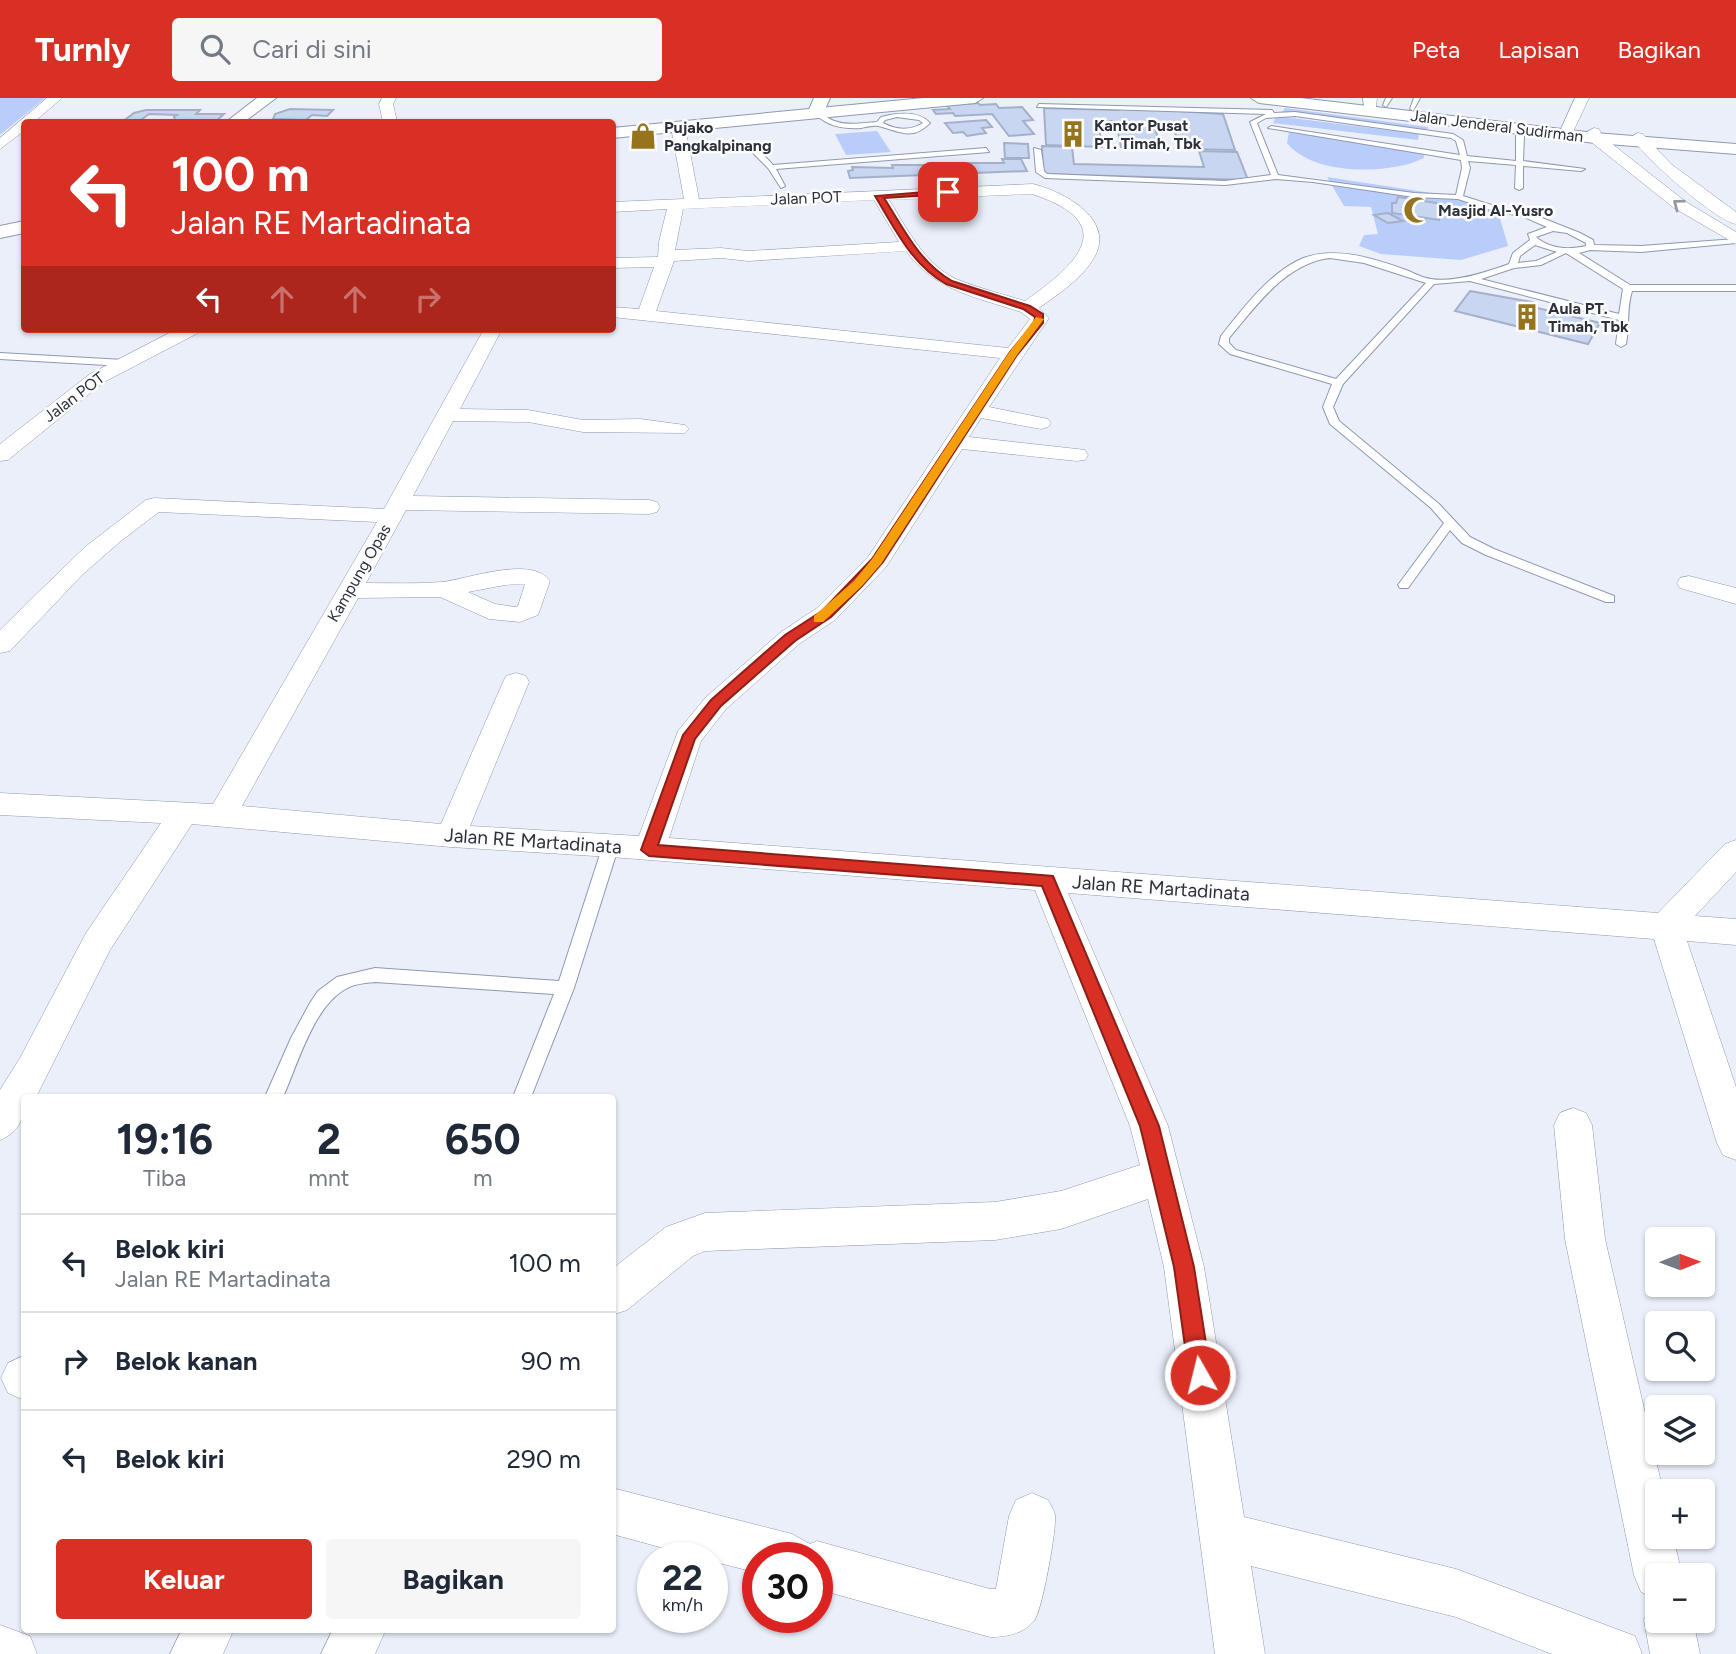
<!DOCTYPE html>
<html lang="id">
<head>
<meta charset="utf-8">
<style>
	body { margin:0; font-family:Figtree,sans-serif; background:#f6f6f7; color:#1f2937; height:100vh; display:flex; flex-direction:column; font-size:26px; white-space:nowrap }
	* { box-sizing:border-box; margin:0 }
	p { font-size:23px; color:#747a83 }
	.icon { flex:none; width:38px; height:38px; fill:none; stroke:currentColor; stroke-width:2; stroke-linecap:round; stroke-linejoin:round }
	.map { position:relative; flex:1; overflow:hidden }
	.drawer { position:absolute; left:21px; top:996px; width:595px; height:539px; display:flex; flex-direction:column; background:#fff; border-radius:7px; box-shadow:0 2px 5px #0004 }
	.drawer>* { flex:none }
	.banner { position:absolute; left:21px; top:21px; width:595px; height:214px; border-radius:7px; box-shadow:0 2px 5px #0004; background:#d93025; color:#fff; overflow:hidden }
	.needle { width:46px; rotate:89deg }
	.tools { position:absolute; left:1645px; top:1129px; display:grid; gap:14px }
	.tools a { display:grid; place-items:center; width:70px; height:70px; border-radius:7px; background:#fff; box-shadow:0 2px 5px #0004; font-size:35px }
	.speed { position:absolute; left:637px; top:1444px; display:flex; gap:14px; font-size:35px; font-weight:700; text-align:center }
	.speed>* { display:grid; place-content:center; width:91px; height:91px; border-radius:50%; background:#fff; box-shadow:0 2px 5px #0004; line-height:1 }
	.speed small { font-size:18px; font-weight:400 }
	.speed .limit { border:10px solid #d22; background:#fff; color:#111 }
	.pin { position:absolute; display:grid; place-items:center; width:60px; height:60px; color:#fff; margin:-30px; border-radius:14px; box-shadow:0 4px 10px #0006 }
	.me { position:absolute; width:77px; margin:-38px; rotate:352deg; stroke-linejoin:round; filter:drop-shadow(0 0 5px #0008) }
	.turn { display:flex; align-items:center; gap:24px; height:147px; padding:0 35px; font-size:32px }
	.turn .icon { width:91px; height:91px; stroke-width:2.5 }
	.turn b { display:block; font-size:49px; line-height:60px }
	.lanes { display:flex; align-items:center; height:66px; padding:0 35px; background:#0003; justify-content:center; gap:35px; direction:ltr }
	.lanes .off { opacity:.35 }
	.eta { display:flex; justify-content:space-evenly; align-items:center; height:119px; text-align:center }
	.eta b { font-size:42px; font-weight:700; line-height:49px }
	.cta { display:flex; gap:14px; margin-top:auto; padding:14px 35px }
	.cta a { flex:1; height:80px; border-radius:7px; background:#d93025; color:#fff; font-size:28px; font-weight:700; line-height:80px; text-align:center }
	.cta a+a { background:#f6f6f7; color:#1f2937 }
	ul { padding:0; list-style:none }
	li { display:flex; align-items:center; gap:21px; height:98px; padding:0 35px; border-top:2px solid #e0e1e3 }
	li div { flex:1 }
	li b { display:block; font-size:26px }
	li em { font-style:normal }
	header { display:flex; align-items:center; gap:42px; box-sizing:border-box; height:98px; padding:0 35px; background:#d93025; color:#fff }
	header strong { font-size:33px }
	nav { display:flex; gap:38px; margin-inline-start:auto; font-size:24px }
	.search { width:490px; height:63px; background:#f6f6f7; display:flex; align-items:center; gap:18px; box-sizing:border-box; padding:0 24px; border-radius:7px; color:#747a83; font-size:26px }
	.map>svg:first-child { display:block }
	.green { fill:#b9cdfa }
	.building { fill:#c8d6f2; stroke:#a4b0c9; stroke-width:2 }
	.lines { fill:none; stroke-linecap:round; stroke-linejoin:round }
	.lane-casing { stroke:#8d99b1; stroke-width:2 }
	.street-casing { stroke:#8d99b1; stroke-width:1 }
	.secondary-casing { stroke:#8d99b1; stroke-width:2 }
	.primary-casing { stroke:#8d99b1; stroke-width:2 }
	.highway-casing { stroke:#8d99b1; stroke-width:2 }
	.lane { fill:#fff; fill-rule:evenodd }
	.street { fill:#fff; fill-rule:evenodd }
	.secondary { fill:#fff; fill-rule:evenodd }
	.primary { fill:#fff; fill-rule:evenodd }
	.highway { fill:#fff; fill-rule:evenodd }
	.oneway { stroke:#95989c }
	.route { fill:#d93025; stroke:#8d1f18; stroke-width:2 }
	.slow { fill:#f59e0b }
	.labels { text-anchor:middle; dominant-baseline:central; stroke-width:5; stroke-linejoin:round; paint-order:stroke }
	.far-poi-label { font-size:16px; font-weight:bold; fill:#2b303a; stroke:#fcfcfc; text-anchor:start }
	.far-street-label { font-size:16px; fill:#2b303a; stroke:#fcfcfc }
	.street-label { font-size:19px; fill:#2b303a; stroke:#fcfcfc }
</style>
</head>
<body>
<header>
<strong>Turnly</strong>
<div class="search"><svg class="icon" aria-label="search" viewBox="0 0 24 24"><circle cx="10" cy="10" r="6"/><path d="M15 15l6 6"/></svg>Cari di sini</div>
<nav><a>Peta</a><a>Lapisan</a><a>Bagikan</a></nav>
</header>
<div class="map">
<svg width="1736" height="1556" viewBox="0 0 1736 1556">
	<rect width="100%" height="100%" fill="#eaeffa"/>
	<g class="green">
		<path d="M0 0H45L0 37Z"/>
		<path d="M1285 10 1428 29 1426 36 1281 16Z"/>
		<path d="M1276 18 1419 36 1418 42 1273 25Z"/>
		<path d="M877 33 891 54 846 57 835 36Z"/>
		<path d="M1289 34 1423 52 1424 60C1390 77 1313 78 1287 45Z"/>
		<path d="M1327 79 1451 98 1497 110 1508 148 1461 162 1381 156 1359 148 1364 137 1378 136 1371 109 1344 108Z"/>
	</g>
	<g class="building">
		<path d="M978 5 980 7 996 6 999 10 1022 9 1033 22 1023 23 1034 36 1009 38 992 16 955 18 953 15 936 16 933 12 950 11 946 7Z"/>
		<path d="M1117 9 1223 16 1235 52 1179 51 1173 25H1154L1160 50 1121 49 1116 23H1098L1102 49 1046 47 1044 10 1118 12Z"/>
		<path d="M290 11 333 12 327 18 312 17 306 22 273 21 275 16Z"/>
		<path d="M146 12H200L196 16H224L215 24H176L174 19 177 17 149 16 138 24H122L134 15Z"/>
		<path d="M986 22 992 29 982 30 986 35 967 38 963 34 953 35 945 25Z"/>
		<path d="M1004 45 1028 46 1029 60H1005Z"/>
		<path d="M1042 48 1072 49 1074 66 1204 69 1199 53 1237 54 1248 82 1043 76Z"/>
		<path d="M1002 61H1021L1027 73 850 80 848 73 853 72 852 69 893 70 892 67H928V65H1004Z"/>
		<path d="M1398 99 1443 106 1439 122 1392 115V105H1396Z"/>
		<path d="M1388 115 1403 123 1388 125 1374 117Z"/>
		<path d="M1470 193 1532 204 1529 208 1600 225 1588 246 1455 213Z"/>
	</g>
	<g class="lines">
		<defs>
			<g id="lane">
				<path d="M1386 0H1392L1386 9 1383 7Z"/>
				<path d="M1414 0H1420L1413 13 1410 11Z"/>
				<path d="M1039 6 1272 12 1274 15 1295 14 1453 36 1463 42 1467 58 1516 63V38L1520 36 1524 38 1523 63 1585 71 1581 73 1523 68V90L1519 92 1515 90 1516 67 1468 63 1470 70 1463 98 1501 110 1527 114 1580 135 1593 142 1594 147 1641 148 1736 141V145L1641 154 1590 152 1579 155 1630 187H1736V193H1632C1626 212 1630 226 1626 246L1621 249 1616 246 1619 222 1470 183 1434 186 1343 286 1333 309 1339 323 1439 406 1470 439 1494 451 1614 498V504H1606L1486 457 1462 445 1450 432 1408 490H1400L1398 487 1444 425 1431 410 1330 326 1323 309 1332 286 1230 256 1219 246 1221 238C1242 212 1266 179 1297 163 1330 146 1373 160 1406 172 1414 175 1422 180 1431 181 1454 185 1487 174 1509 166L1513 155 1530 142 1528 136 1547 129 1522 118 1497 114 1458 101 1414 99 1313 84 1276 81 1225 87 1045 80 1036 74 1034 50 1041 52 1044 73 1047 76 1225 83 1271 77 1250 24 1266 16 1037 9ZM1295 18 1451 40 1456 43 1460 57 1271 28 1268 30 1461 62 1462 70 1456 97 1414 95 1278 77 1257 25 1266 20ZM1553 133 1567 135 1586 145V148C1569 152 1549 151 1536 139ZM1535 147 1557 154 1536 163 1518 165 1520 158ZM1566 155 1623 191 1619 216 1481 181 1514 170 1541 167ZM1330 160 1364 165 1426 185 1336 281 1236 252 1229 245V240C1256 208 1286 165 1330 160Z"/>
				<path d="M814 13C822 14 826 20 834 23 848 28 863 25 877 24L881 19C897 15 918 12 930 25 911 44 898 32 878 28 873 27 866 29 861 30 842 31 827 28 814 15ZM897 19 919 22 923 25C910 33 896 32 883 25L885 22Z"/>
				<path d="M986 50 989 54 776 71 785 88 781 90 768 70 753 55 760 53 773 67Z"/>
				<path d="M0 255 124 262 129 265 124 268 0 261Z"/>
				<path d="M611 741 619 747 574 890 531 999H513L554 896 375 884C364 885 353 886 344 892 313 910 297 968 283 999H265L291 940 310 905 318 893 337 879 375 870 559 883 603 747Z"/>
			</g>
			<g id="street">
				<path d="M47 0H62L34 24H24V33L0 51V40Z"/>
				<path d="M382 0H396L393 6 397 24H383L379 6Z"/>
				<path d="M1363 0H1377L1375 16H1365Z"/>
				<path d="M1575 0H1589L1573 34H1563L1561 31Z"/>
				<path d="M678 25 685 29 699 101 1033 86C1065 94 1119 123 1092 163 1079 183 1058 196 1039 210L1049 220 989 309 1048 321 1051 325 1048 329 1041 331 981 320 969 339 1077 351 1085 352 1088 357 1085 362 1077 363 962 351 886 469 835 522 799 546 726 611 701 643 669 740 1658 815 1725 746 1736 742V774L1695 818 1736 821V847L1687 843 1736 989V1062L1723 1057 1717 1045 1654 841 1068 795 1168 1028 1204 1169 1244 1419 1456 1471 1635 1538 1642 1556H1552L1456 1519 1251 1468 1265 1556H1215L1164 1169 1148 1101 1061 1131 995 1142 705 1153 693 1158 627 1212 612 1217V1171L666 1129 705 1115 995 1104 1061 1093 1140 1067 1130 1028 1035 792 611 759 451 749 192 726 110 852 36 999H24C24 1020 20 1034 0 1042V992L20 960 86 835 161 725 0 717V695L213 706 377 424 159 414 122 442 82 477 10 553 0 555V532L9 523 85 449 146 402 154 400 384 411 484 231H502L460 311 528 312 583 322 640 321 685 327 689 331 685 335 583 334 528 324 453 323 413 398 649 402 657 404 660 409 657 414 649 416 406 412 366 485C391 485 417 486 442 484 468 481 532 457 550 483L538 517 520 524 489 521 440 499 358 500 242 708 441 726 503 584 506 578 516 575 526 578 529 584 470 728 639 738 678 633 706 599 781 534 817 510 868 459 1000 260 612 219V209L639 211 654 169 612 170V160L658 159 659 144 667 111 612 114V104L684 101 671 29ZM1032 96C1123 126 1076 167 1025 203 1002 196 978 190 956 181 924 166 907 130 889 102ZM874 102 899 144 748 153 721 150 675 152 683 111ZM906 153C935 193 976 199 1021 214L1030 221 1008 250 656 213 674 163 721 160 748 163ZM525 486 518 508 515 509 495 506 468 494 505 487Z"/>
				<path d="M1594 30 1599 31 1602 38 1686 104 1736 134V146L1674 110 1590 43 1587 34Z"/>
				<path d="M1638 35 1643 36 1671 66 1736 114V126C1714 122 1644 59 1631 39Z"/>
				<path d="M177 231H200L198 235 104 284 8 362 0 363V346L90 276Z"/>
				<path d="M1689 478 1736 490V506L1680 490 1677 485 1680 480Z"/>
				<path d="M1573 1010 1586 1015 1592 1027 1605 1141 1663 1393H1657V1438H1673L1682 1477H1657V1501L1641 1494 1634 1477 1565 1141 1554 1027 1560 1015Z"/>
				<path d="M23 1258 24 1259V1302L8 1295 1 1280 8 1265Z"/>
				<path d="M612 1390 792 1436 810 1446 817 1443 990 1491H996L1009 1418 1016 1402 1032 1395 1048 1402C1050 1406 1054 1412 1055 1417 1057 1429 1042 1514 1034 1523 1023 1536 1006 1539 990 1539L817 1491V1460H758V1475L712 1463V1460H700L612 1436Z"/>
				<path d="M1657 1502V1522H1693L1700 1556H1650L1644 1522 1651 1505Z"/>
				<path d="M0 1527 30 1538 37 1556H0Z"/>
				<path d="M182 1531H234L223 1556H170Z"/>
				<path d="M333 1531H386L375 1556H321Z"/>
			</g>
			<path id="secondary" d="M257 0H276L244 24H226Z"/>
			<path id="primary" d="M814 0H830L822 18 816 19 808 14Z"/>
			<g id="highway">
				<path d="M924 0H983L975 5 612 40V30Z"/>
				<path d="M1251 0H1300L1595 35 1736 46V56L1595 45 1259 5Z"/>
				<path d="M24 123V135L0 140V128Z"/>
			</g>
		</defs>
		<use href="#lane" class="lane-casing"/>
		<use href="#street" class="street-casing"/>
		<use href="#secondary" class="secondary-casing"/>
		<use href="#primary" class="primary-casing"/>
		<use href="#highway" class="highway-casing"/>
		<use href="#lane" class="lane"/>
		<use href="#street" class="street"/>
		<use href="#secondary" class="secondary"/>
		<use href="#primary" class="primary"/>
		<use href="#highway" class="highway"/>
	</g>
	<defs><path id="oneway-chevron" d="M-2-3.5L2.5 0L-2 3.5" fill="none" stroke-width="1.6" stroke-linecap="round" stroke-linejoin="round" transform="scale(1.75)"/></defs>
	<use class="oneway" href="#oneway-chevron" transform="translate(1678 106) rotate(-143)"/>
	<path class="route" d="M951 92 948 96 884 100C904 131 919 164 952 183L1030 208 1043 216V225L1017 257 883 464 862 488 831 519 795 543 721 608 695 641 658 747 1053 778 1159 1028 1194 1169 1211 1277 1208 1284 1200 1288 1192 1284 1189 1277 1174 1169 1140 1028 1042 788 649 758 641 752 683 637 711 602 785 537 822 513 872 461 1010 254 1034 225 1035 219 1023 211 946 186C912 167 895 131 875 98Z"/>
	<path class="slow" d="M1036 219 1044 221 1017 257 881 466 862 488 823 524H814V518L854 483 872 461 1008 256Z"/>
	<defs>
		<symbol id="building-bare" viewBox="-9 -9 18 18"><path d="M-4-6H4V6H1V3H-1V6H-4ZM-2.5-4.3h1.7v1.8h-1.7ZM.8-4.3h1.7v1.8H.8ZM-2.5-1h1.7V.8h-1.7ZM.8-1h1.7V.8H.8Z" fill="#96741d" stroke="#fcfcfc" stroke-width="2.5" paint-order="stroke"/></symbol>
		<symbol id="shop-bare" viewBox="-9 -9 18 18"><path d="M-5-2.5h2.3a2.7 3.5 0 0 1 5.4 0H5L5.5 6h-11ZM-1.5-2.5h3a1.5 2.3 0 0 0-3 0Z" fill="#96741d" stroke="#fcfcfc" stroke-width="2.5" paint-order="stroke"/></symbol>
		<symbol id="mosque-bare" viewBox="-9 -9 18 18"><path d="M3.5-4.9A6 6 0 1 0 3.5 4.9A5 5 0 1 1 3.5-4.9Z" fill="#96741d" stroke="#fcfcfc" stroke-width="2.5" paint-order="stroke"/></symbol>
	</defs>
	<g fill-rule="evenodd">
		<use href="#building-bare" x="1054" y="17" width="38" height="38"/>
		<use href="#shop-bare" x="624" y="19" width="38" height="38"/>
		<use href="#mosque-bare" x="1398" y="93" width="38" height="38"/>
		<use href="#building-bare" x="1508" y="200" width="38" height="38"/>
	</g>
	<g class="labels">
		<g class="far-poi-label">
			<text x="1094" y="27">Kantor Pusat<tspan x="1094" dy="18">PT. Timah, Tbk</tspan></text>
			<text x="664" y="29">Pujako<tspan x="664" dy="18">Pangkalpinang</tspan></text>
			<text x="1438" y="112">Masjid Al-Yusro</text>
			<text x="1548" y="210">Aula PT.<tspan x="1548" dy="18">Timah, Tbk</tspan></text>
		</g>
		<g class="far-street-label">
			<text transform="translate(1497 28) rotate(7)">Jalan Jenderal Sudirman</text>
			<text transform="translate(806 100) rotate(-2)">Jalan POT</text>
			<text transform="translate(74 299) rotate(-37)">Jalan POT</text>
			<text transform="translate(359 475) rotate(-60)">Kampung Opas</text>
		</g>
		<g class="street-label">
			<text transform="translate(533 743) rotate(4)">Jalan RE Martadinata</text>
			<text transform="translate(1161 790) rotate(4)">Jalan RE Martadinata</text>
		</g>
	</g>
</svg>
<div class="tools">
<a><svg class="needle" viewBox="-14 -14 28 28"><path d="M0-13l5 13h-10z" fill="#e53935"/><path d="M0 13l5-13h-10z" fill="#747a83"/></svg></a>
<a><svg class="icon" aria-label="search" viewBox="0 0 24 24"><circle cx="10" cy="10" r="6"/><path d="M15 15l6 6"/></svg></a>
<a><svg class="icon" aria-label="layers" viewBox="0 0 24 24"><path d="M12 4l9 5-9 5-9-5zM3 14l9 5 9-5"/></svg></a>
<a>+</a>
<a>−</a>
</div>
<div class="speed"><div>22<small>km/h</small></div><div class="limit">30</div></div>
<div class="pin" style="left:948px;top:94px;background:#d93025"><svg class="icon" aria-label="arrive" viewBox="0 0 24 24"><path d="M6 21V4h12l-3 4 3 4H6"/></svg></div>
<svg class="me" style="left:1200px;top:1277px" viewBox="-20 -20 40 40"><circle r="17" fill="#d93025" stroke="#fff" stroke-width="3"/><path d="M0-11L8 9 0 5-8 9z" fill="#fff"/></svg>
<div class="banner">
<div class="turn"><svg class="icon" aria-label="left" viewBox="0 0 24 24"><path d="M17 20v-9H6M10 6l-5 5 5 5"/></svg><div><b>100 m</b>Jalan RE Martadinata</div></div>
<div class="lanes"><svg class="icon" aria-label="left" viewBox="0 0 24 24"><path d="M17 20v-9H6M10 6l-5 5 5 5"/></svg><svg class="icon off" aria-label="ahead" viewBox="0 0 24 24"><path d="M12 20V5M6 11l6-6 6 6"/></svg><svg class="icon off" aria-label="ahead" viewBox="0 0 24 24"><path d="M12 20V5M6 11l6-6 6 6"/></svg><svg class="icon off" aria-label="right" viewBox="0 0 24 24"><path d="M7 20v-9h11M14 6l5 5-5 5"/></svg></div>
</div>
<section class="drawer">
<div class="eta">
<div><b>19:16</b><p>Tiba</p></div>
<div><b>2</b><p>mnt</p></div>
<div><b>650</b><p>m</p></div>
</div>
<ul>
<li><svg class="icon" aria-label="left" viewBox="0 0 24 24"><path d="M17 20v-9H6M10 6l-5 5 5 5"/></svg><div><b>Belok kiri</b><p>Jalan RE Martadinata</p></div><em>100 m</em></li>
<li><svg class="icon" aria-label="right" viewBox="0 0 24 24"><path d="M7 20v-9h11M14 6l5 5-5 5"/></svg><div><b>Belok kanan</b></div><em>90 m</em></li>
<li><svg class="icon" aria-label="left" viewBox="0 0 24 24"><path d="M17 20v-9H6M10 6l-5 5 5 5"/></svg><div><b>Belok kiri</b></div><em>290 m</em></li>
</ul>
<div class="cta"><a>Keluar</a><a>Bagikan</a></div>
</section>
</div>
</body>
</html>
